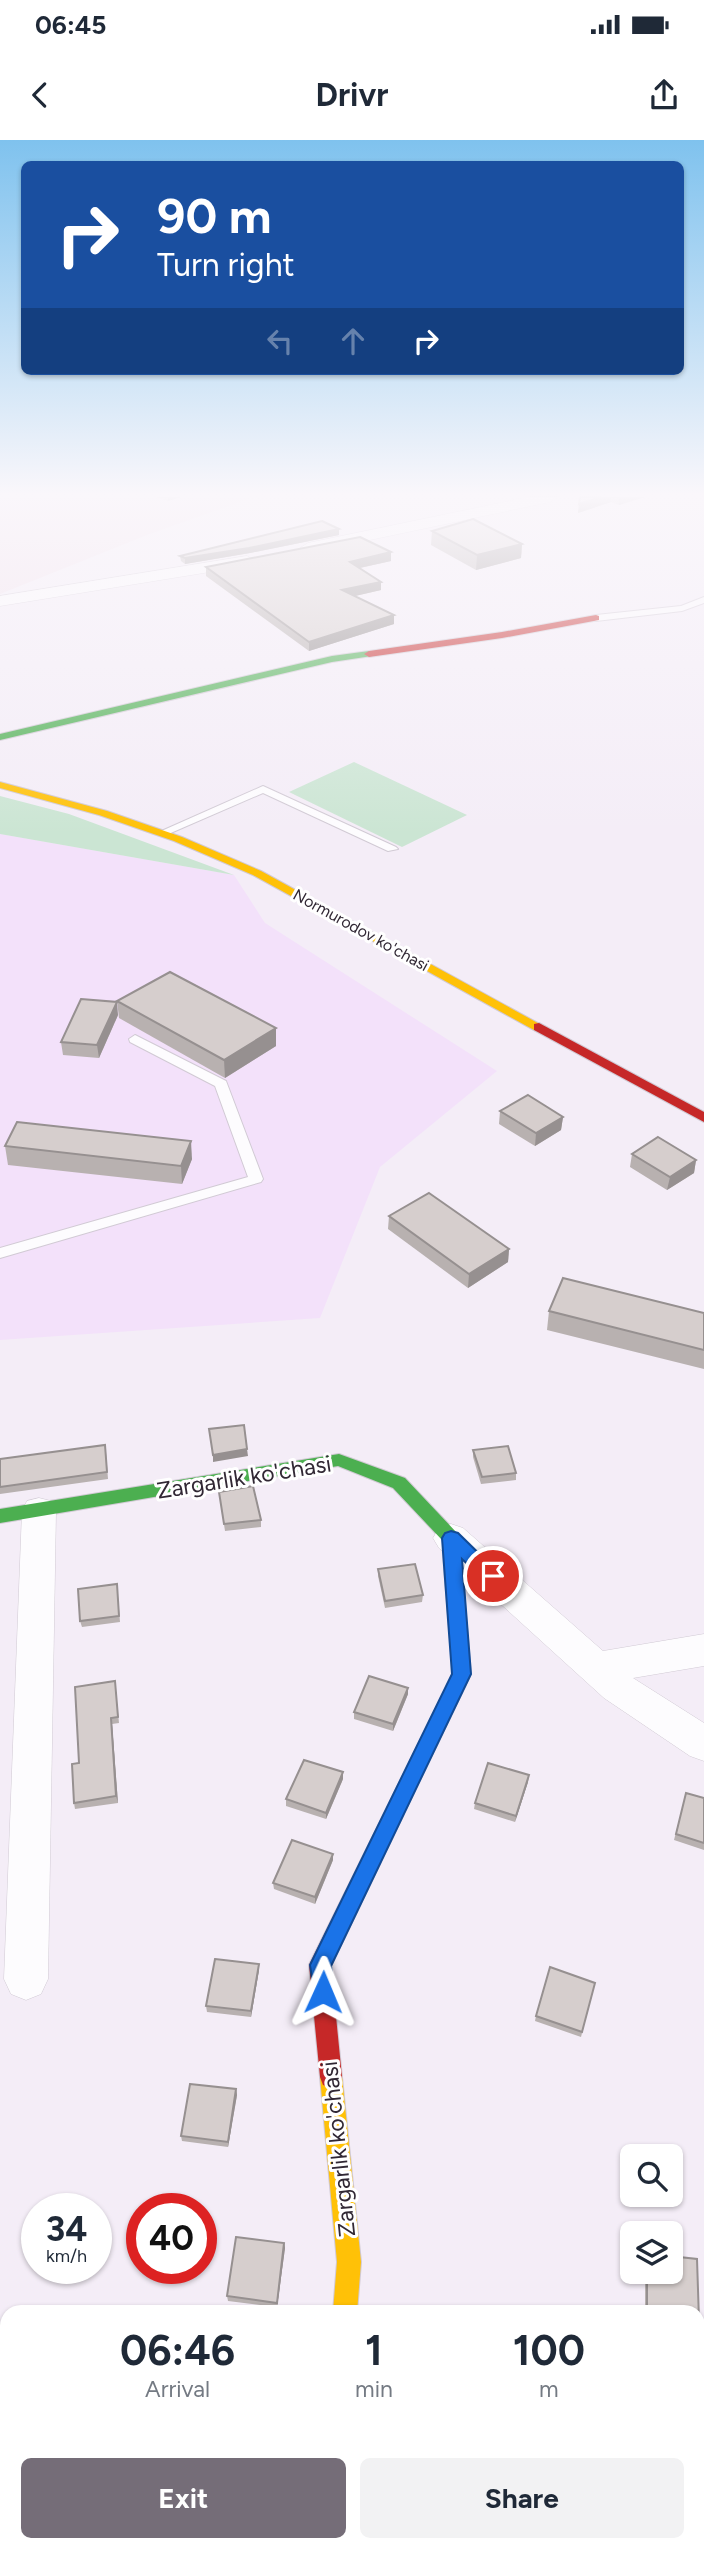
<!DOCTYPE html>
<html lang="en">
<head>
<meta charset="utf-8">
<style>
	body { margin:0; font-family:Figtree,sans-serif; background:#f2f2f3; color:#1f2937; height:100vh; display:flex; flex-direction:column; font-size:26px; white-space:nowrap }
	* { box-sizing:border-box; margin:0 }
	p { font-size:23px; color:#747a83 }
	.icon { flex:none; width:38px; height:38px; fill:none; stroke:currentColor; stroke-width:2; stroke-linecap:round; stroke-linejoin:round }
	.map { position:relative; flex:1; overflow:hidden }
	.details { position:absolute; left:0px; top:2165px; width:705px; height:247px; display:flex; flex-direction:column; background:#fff; border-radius:21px 21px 0 0; box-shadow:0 2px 5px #0004 }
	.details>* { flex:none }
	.hud { position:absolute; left:21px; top:21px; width:663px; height:214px; border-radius:10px; box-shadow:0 2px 5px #0004; background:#1a4fa0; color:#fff; overflow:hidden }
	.tools { position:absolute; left:620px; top:2004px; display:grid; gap:14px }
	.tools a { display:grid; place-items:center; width:63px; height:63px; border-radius:10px; background:#fff; box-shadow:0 2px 5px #0004; font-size:35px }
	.speed { position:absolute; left:21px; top:2053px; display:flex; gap:14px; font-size:35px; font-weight:700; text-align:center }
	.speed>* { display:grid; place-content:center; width:91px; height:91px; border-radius:50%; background:#fff; box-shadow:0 2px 5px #0004; line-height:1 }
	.speed small { font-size:18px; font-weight:400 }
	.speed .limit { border:10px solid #d22; background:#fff; color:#111 }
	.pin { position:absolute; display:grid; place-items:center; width:60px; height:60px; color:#fff; margin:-30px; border:4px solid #fff; border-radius:50%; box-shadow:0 2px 7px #0007 }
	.me { position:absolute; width:77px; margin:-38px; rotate:1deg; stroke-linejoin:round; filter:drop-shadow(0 0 5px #0008) }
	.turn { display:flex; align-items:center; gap:24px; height:147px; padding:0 21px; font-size:32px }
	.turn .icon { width:91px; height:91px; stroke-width:2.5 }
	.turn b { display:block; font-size:49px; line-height:60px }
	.lanes { display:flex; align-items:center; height:66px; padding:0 21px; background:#0003; justify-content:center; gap:35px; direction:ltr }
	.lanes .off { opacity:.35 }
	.eta { display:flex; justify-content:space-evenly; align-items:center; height:119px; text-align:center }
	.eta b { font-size:42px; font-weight:700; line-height:49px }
	.action { display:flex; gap:14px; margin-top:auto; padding:14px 21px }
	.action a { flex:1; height:80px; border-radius:10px; background:#756d78; color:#fff; font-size:28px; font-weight:700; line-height:80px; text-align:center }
	.action a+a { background:#f2f2f3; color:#1f2937 }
	.status { display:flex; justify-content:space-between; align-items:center; height:49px; padding:0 35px; background:#fff; direction:ltr }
	.status svg { height:19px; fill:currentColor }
	header { display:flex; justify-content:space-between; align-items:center; height:91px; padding:0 21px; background:#fff; font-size:32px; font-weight:700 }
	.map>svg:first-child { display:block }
	.commercial { fill:#f1e0eb }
	.built { fill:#f3e1fa }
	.green { fill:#cbe5d3 }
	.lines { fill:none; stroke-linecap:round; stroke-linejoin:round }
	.lane-casing { stroke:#d1cad4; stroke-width:2 }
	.street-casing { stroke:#d1cad4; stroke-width:1 }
	.fast-casing { stroke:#d1cad4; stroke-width:2 }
	.slow-casing { stroke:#d1cad4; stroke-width:2 }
	.jam-casing { stroke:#d1cad4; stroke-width:2 }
	.lane { fill:#fdfcfe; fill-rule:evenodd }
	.street { fill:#fdfcfe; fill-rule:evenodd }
	.fast { fill:#4caf50; fill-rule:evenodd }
	.slow { fill:#ffc107; fill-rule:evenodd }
	.jam { fill:#c62828; fill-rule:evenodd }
	.wall { fill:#b8b1b0 }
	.shaded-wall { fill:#969090 }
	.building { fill:#d6cecd; stroke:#969090; stroke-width:2 }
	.route { fill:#1a73e8; stroke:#114b97; stroke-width:2 }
	.labels { text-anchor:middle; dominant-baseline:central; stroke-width:6; stroke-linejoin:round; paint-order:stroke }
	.far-street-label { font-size:16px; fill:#312834; stroke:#fff }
	.near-street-label { font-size:23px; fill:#312834; stroke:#fff }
</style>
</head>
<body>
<div class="status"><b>06:45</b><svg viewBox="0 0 49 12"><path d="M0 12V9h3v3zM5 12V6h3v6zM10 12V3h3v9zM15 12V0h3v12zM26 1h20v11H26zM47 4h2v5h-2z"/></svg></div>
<header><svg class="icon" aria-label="back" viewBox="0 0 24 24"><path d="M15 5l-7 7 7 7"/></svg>Drivr<svg class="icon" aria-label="share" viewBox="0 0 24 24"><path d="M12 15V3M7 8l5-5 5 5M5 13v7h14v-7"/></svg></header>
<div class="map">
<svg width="704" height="2411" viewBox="0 0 704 2411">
	<rect width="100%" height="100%" fill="#f4edf7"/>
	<path class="commercial" d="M0 357H254L147 395 0 454Z"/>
	<path class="built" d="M0 694 234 735 265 783 497 931 380 1027 320 1178 0 1200Z"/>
	<g class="green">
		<path d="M354 622 467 675 402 707 289 652Z"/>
		<path d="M0 656 69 674 234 735 0 694Z"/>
	</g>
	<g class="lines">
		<defs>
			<g id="lane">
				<path d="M704 457V463L682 471 596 481 592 478 596 475 681 466Z"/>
				<path d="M263 646 396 707 398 709 388 711 263 653 166 695 157 693Z"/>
				<path d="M135 895 226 941 263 1039 261 1042 0 1118V1108L248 1037 215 946 130 902 129 899Z"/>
			</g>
			<g id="street">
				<path d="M529 357H558L550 362 308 413 300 408 308 403Z"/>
				<path d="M247 416 255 421 253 425 0 466V456Z"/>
				<path d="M39 1358 51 1361 56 1371 48 1839 41 1854 26 1860 11 1854 4 1839 22 1371 27 1361Z"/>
				<path d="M451 1384 463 1388 603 1511 704 1494V1526L633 1538 704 1583V1621L690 1616 604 1558 439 1408 433 1398 439 1388Z"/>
				<path d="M299 2404H353L352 2411H298Z"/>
			</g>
			<g id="fast">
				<path d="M369 511 374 514 372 516 332 522 0 600V594L332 516Z"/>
				<path d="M339 1314 405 1338 457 1393 463 1440 460 1445 454 1447 448 1445 445 1440 442 1400 393 1348 338 1326 0 1383V1369Z"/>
			</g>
			<g id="slow">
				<path d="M0 642 107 671 182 697 261 731 545 887 539 891 534 890 253 735 174 701 99 675 0 648Z"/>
				<path d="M331 1926 339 1929 342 1937 361 2122 357 2172H333L337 2122 320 1937 323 1929Z"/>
			</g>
			<g id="jam">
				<path d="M596 475 599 476V480L502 498 369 517 364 514 369 511 502 492Z"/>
				<path d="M539 883 704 972V982L534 890V884Z"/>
				<path d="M454 1433 460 1435 463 1440 471 1534 331 1826 342 1937 339 1945 331 1948 323 1945 320 1937 309 1825 453 1534 445 1440 448 1435Z"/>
			</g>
		</defs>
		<use href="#lane" class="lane-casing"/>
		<use href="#street" class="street-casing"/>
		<use href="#fast" class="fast-casing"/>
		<use href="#slow" class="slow-casing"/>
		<use href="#jam" class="jam-casing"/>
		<use href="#lane" class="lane"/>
		<use href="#street" class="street"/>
		<use href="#fast" class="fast"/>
		<use href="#slow" class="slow"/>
		<use href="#jam" class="jam"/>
	</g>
	<g class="wall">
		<path d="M156 357H181L168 361Z"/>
		<path d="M580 357H645L619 365 611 362 578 373Z"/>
		<path d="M339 389V395L250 413 185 424 181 421 180 416Z"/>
		<path d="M432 391 522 404 521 418 476 430 431 405Z"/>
		<path d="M391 421 360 428 381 442V450L355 456 394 475V484L309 511 206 436V427Z"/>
		<path d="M117 861 276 888V906L225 938 119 878Z"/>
		<path d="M118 875 99 918 63 915 61 902Z"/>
		<path d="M500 971 563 977 561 990 535 1006 499 984Z"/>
		<path d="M5 1006 192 1019 182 1044 8 1025Z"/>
		<path d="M632 1014 696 1020 694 1033 667 1050 630 1027Z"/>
		<path d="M389 1076 509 1109 508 1122 468 1148 388 1089Z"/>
		<path d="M549 1171 704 1173V1229L547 1190Z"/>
		<path d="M473 1310 516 1333V1340L481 1344 473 1317Z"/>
		<path d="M106 1312 108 1339 0 1354V1319Z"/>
		<path d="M220 1358 261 1380V1387L225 1391Z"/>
		<path d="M378 1429 423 1455 422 1462 385 1468 378 1436Z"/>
		<path d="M117 1444 120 1482 82 1487 80 1481Z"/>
		<path d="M115 1541 119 1583 112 1584 118 1663 75 1669 74 1663 79 1623Z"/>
		<path d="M408 1548V1554L393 1591 354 1579V1572Z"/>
		<path d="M343 1639 326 1679 286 1666V1659Z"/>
		<path d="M528 1642 515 1682 474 1669 475 1663Z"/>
		<path d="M686 1653 704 1658V1710L674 1700Z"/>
		<path d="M333 1714V1720L315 1764 274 1749 273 1743Z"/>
		<path d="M259 1824V1830L251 1877 207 1872 206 1866Z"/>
		<path d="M595 1843 581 1897 535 1881 536 1876Z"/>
		<path d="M236 1949 237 1955 228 2007 182 2001 181 1996Z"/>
		<path d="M284 2103 285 2108 277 2167 228 2161 227 2156Z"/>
		<path d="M670 2116 697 2119 699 2180 698 2181V2172H645V2132H670Z"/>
	</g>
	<g class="shaded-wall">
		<path d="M168 357H181L168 361Z"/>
		<path d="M601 357H611V362L578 373 579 364Z"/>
		<path d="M619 357H645L619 365Z"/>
		<path d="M339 389V395L250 413 185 424V418Z"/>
		<path d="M522 404 521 418 476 430 477 415Z"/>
		<path d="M391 412V421L350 430V422Z"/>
		<path d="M381 442V450L342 459V450Z"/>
		<path d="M394 475V484L309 511V502Z"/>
		<path d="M117 862 118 875 99 918 97 905Z"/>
		<path d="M276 888V906L225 938 224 920Z"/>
		<path d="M563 977 561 990 535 1006 536 993Z"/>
		<path d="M191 1001 192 1019 182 1044 181 1026Z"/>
		<path d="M696 1020 694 1033 667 1050 670 1037Z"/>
		<path d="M509 1109 508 1122 468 1148 469 1134Z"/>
		<path d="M247 1309 248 1316 213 1322V1315Z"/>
		<path d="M408 1548V1554L393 1591V1584Z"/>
		<path d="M111 1578 112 1584 118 1663 116 1656Z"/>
		<path d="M343 1632V1639L326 1679V1673Z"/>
		<path d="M529 1635 528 1642 515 1682 516 1676Z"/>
		<path d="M333 1714V1720L315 1764V1757Z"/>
		<path d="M259 1824V1830L251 1877V1871Z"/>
		<path d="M236 1949 237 1955 228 2007V2002Z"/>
		<path d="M284 2103 285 2108 277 2167V2163Z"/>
	</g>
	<g class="building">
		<path d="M580 357H601L579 364Z"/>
		<path d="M473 379 522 404 477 415 432 391Z"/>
		<path d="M322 381 339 389 249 408 185 418 180 416Z"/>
		<path d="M360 397 391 412 350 422 381 442 342 450 394 475 309 502 206 427Z"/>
		<path d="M170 832 276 888 224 920 117 861Z"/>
		<path d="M81 859 117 862 97 905 61 902Z"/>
		<path d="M528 955 563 977 536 993 500 971Z"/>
		<path d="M17 982 191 1001 181 1026 5 1006Z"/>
		<path d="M658 997 696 1020 670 1037 632 1014Z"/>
		<path d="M429 1053 509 1109 469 1134 389 1076Z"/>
		<path d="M563 1138 704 1173V1210L549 1171Z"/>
		<path d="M244 1285 247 1309 213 1315 209 1289Z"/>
		<path d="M105 1305 107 1332 0 1347V1319Z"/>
		<path d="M508 1306 516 1333 482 1337 473 1310Z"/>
		<path d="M253 1346 261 1380 224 1384 219 1352Z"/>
		<path d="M415 1424 423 1455 385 1461 378 1429Z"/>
		<path d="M117 1444 119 1476 80 1481 78 1449Z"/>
		<path d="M369 1536 408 1548 393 1584 354 1572Z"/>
		<path d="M115 1541 118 1577 111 1578 116 1656 74 1663 72 1624 79 1623 75 1547Z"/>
		<path d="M304 1620 343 1632 326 1673 286 1659Z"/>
		<path d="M488 1623 529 1635 516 1676 475 1663Z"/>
		<path d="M686 1653 704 1658V1703L676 1694Z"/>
		<path d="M292 1700 333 1714 315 1757 273 1743Z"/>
		<path d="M215 1819 259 1824 251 1871 206 1866Z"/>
		<path d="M550 1827 595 1843 582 1892 536 1876Z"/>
		<path d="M190 1944 236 1949 228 2002 181 1996Z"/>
		<path d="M236 2097 284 2103 277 2163 227 2156Z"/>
		<path d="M670 2116 697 2119 699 2180 698 2172H647V2132H670Z"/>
		<rect x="555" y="2404" width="57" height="7"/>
	</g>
	<linearGradient id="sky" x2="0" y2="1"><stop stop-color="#7fc2ee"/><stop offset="0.51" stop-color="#faf7fb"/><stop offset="1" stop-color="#faf7fb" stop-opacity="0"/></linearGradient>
	<rect width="704" height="694" fill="url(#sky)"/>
	<path class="route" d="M451 1391 458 1393 502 1436 499 1441C484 1446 472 1428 462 1419L471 1534 331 1826 334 1852 331 1860 323 1863 315 1860 310 1825 452 1534 442 1398 445 1393Z"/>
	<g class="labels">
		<g class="far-street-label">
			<text transform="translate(361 790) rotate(29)">Normurodov ko'chasi</text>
		</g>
		<g class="near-street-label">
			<text transform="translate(244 1337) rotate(-9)">Zargarlik ko'chasi</text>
			<text transform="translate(338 2009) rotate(-96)">Zargarlik ko'chasi</text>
		</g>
	</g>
</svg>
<div class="tools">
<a><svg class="icon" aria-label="search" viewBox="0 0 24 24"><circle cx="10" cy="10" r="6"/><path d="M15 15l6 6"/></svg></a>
<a><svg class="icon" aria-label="layers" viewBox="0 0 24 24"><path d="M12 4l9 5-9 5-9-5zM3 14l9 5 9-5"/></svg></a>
</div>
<div class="speed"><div>34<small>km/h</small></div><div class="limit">40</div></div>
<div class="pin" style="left:493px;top:1436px;background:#d93025"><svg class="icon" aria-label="arrive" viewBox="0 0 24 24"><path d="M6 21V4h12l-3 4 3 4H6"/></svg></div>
<svg class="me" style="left:323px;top:1852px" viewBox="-20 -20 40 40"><path d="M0-17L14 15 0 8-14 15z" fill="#1a73e8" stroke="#fff" stroke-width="4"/></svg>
<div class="hud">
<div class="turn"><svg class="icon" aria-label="right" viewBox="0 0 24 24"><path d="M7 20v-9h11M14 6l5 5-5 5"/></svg><div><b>90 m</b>Turn right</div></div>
<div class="lanes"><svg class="icon off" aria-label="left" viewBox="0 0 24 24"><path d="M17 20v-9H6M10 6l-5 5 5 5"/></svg><svg class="icon off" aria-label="ahead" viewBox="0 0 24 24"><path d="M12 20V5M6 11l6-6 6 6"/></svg><svg class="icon" aria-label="right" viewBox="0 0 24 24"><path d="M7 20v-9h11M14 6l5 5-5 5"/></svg></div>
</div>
<section class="details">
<div class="eta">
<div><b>06:46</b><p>Arrival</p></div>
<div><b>1</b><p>min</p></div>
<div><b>100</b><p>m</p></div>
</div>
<div class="action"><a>Exit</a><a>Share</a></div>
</section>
</div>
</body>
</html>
